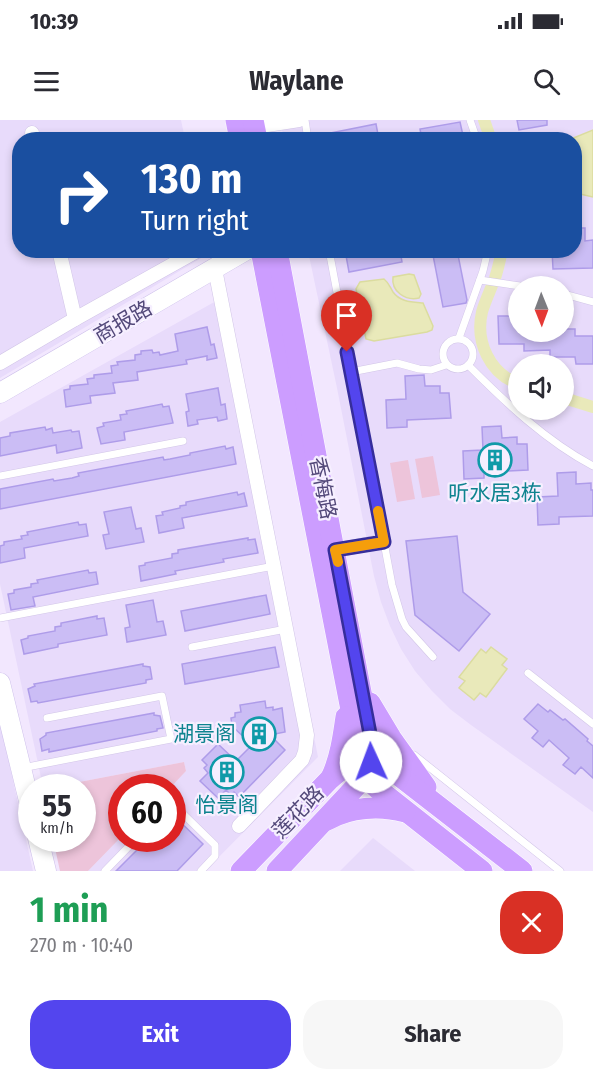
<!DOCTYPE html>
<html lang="en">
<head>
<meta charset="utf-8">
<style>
	body { margin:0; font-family:"Fira Sans Condensed","Noto Sans SC",sans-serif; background:#f7f7f7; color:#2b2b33; height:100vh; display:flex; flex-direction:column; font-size:22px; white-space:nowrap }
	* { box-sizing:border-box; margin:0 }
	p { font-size:20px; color:#7c7c81 }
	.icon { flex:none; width:33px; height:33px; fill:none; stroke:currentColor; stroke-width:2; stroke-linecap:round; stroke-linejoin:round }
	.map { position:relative; height:751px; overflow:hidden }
	.panel { display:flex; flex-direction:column; background:#fff; flex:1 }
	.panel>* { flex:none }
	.hud { position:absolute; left:12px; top:12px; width:570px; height:126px; border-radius:24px; box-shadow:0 3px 9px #0003; background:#1a4fa0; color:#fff; overflow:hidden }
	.needle { width:39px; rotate:179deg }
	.controls { position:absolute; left:508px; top:156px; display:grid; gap:12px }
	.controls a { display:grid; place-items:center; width:66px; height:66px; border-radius:50%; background:#fff; box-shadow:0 3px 9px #0003; font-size:30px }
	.speed { position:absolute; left:18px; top:654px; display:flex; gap:12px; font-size:30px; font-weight:700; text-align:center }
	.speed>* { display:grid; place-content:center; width:78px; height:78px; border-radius:50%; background:#fff; box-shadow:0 3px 9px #0003; line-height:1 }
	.speed small { font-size:15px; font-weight:400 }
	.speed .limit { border:9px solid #d22; background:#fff; color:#111 }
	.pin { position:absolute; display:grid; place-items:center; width:51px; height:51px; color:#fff; margin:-62px -26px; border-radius:50% 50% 50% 0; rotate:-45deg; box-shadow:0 0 6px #0007 }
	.pin .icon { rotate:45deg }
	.me { position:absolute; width:66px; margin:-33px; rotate:358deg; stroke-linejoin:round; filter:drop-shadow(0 0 4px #0008) }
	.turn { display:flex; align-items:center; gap:21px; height:126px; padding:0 30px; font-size:27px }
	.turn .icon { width:78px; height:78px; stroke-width:2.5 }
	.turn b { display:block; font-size:42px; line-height:51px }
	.round { display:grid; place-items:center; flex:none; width:63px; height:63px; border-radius:24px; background:#f7f7f7 }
	.headline { display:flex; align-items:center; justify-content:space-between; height:102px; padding:0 30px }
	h1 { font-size:36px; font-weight:700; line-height:45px; color:#1e9e55 }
	.button { display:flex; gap:12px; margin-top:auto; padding:12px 30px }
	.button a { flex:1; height:69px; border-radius:24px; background:#5345ee; color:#fff; font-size:24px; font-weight:700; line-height:69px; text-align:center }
	.button a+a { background:#f7f7f7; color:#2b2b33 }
	.status { display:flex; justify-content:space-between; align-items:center; height:42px; padding:0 30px; background:#fff; direction:ltr }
	.status svg { height:16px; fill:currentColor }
	header { display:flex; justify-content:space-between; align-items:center; height:78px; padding:0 30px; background:#fff; font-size:27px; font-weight:700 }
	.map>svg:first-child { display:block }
	.residential { fill:#e8dbfb; fill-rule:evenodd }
	.green { fill:#edc4da }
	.water { fill:#e9e9ba; stroke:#dbdc9f; stroke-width:1.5 }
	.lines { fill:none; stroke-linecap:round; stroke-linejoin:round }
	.canal { stroke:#e9e9ba; stroke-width:12 }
	.building { fill:#cbbdf5; stroke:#ae9ce9; stroke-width:1.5 }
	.lane-casing { stroke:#d2c6e8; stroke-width:8 }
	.street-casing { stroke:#d2c6e8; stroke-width:15 }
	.secondary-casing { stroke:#cec1eb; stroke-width:21 }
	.primary-casing { stroke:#fff; stroke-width:22 }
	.lane { stroke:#fff; stroke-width:7 }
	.street { stroke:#fff; stroke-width:14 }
	.secondary { stroke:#fff; stroke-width:20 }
	.primary { stroke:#cc9dff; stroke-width:21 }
	.route-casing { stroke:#362d9b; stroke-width:15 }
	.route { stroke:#5345ee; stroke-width:10 }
	.slow { stroke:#f59e0b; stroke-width:10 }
	.labels { text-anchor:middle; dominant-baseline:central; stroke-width:4.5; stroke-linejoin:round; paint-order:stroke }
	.street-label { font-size:21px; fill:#53497a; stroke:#f6efff }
	.culture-label { font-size:21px; fill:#0d838f; stroke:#f6efff }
</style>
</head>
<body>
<div class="status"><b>10:39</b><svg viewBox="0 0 49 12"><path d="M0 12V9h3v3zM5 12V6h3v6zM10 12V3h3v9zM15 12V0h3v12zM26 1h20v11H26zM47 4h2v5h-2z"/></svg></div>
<header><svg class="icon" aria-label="menu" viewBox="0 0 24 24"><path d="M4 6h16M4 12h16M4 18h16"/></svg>Waylane<svg class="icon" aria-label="search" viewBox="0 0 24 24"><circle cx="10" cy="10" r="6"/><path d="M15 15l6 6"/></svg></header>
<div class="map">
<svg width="593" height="751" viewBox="0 0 593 751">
	<rect width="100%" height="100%" fill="#f2e7fe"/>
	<g class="residential">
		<path d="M0 0H181L185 19 20 20V130H207L208 134 0 258Z"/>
		<path d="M280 0H593V692L471 605 450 589 432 571 415 551 401 529 390 506 381 482 374 456 337 268 308 131 574 130V20L284 19ZM519 166H564V212H519ZM519 244H564V290H519Z"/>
		<path d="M225 176 263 355 318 637 205 751H88L121 717 122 718H172V668L171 667 186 651 184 642 53 667H43L0 464V302Z"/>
		<path d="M0 602 33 751H0Z"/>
		<path d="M373 718 415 751H340Z"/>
	</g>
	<g class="green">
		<path d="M433 336 440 375 422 378 415 339Z"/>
		<path d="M408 340 415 379 397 382 390 343Z"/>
		<path d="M184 642 186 651 171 667 122 668 121 717 88 751H60L53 719 82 718V668L53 667Z"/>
	</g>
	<g class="water">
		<path d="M593 10V77L580 74 575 73 574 20 571 19Z"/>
		<path d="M409 154 414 155 421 174 419 178C406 181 391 172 393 157Z"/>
		<path d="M384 159C389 163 390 167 393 172 400 182 412 182 423 183L433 206 432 210 427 212 374 221 366 219 356 169 360 162Z"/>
		<path d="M491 527 507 539 502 545 507 549 486 577 480 573 474 580 459 568 465 561 459 557 481 529 486 533Z"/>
	</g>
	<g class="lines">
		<g class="canal">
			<path d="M484 0 491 20"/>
			<path d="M502 130C500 140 498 149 495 158 491 169 485 181 482 192 475 222 490 254 519 264"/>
			<path d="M564 278 593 287"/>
		</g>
	</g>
	<g class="building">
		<path d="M517 0H547V5L519 10Z"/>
		<path d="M460 2 464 20H422L420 9Z"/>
		<path d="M376 4 379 20H320V15Z"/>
		<path d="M574 108H585V121L593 120V148L553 149 552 130H574Z"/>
		<path d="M345 130H400L402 142 349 152Z"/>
		<path d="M432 130H457L467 180 466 183 443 187Z"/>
		<path d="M498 196H519V212H564V209H575V216H593V244H576L575 237H550V230L524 231V224H499Z"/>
		<path d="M207 207 211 225 214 224 217 238 207 240V236L186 240 187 244 137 252 138 260 113 263 115 273 90 276 91 283 66 287 64 270 70 269V266L88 264 87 259 94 258V255L112 253 111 246 118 245 117 242 135 240V235L141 234V231L152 230 153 233 159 232 160 235 178 231 175 214Z"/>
		<path d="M424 255 425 266H440V273H449L451 298 407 300V307L387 308 386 280 406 279 405 256Z"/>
		<path d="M218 268 221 285 225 284 227 299 218 301 217 297 197 300 198 304 188 306 186 292 189 291 186 274Z"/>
		<path d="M162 284 163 287 169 286 173 303 124 312 125 320 101 324 97 308 104 306 103 303 121 300 120 295 127 294 126 291Z"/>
		<path d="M501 306 502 318 517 317V324H527L528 350 484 352V358L464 359 463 331 483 330 482 307Z"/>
		<path d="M45 307 46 310 52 308 53 313 71 310 72 312 79 311 82 328 57 333 56 325 0 336V318L10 316V313Z"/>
		<path d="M225 326 226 329 233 327 236 344 0 389V369L53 359 54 361 72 358 79 356 78 353 163 337 164 340 170 339 190 335V333Z"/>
		<path d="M576 352V364L591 363V370H593V396L559 397V404L538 405 537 377 558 376 557 353Z"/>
		<path d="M237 372 238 375 244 373 247 386 182 398 184 408 159 413 156 396 163 395 162 392 180 388V386L186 385V382Z"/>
		<path d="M131 387 136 409 141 408 144 422 106 429 103 415 109 414 104 392Z"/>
		<path d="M78 402 79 405 86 404 88 416 24 428 25 438 0 443V426L4 425V422L22 419 21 416 28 415 27 412Z"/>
		<path d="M457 416 463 472 490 494 459 531 415 495 406 421Z"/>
		<path d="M248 418V420L255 419 258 433 223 439 224 442 175 451 176 454 141 461 139 446 145 445V443L172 438V434L178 433V430Z"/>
		<path d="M88 450 89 453 96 452 98 464 33 477 35 486 11 490 8 474 14 473V470L31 467V464L38 463 37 460Z"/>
		<path d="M266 475 270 494 185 511 181 491Z"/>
		<path d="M153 480 157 502 163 501 166 515 127 522 125 508 130 507 126 485Z"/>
		<path d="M97 496V499L104 498 107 515 58 524V527L24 534 21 520 28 518V516L55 511V507L61 506V503Z"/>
		<path d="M275 527 279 547 185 564 182 544Z"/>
		<path d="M143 544V546L150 547 152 559 146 560V563L38 583 37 581 31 582 28 569 35 566 34 564Z"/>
		<path d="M265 581 266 588 273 587V590L282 588 285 612 270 615 285 630 239 677 234 672 231 675 226 670 218 678 200 661 208 653 204 648 207 645 202 640 218 624 236 641 252 625 232 606 231 598 235 597V593L241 592 240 585Z"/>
		<path d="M538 584 548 592 550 590 563 600 565 599 588 619 587 621 593 626V658L581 647 575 654 563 645 569 638 549 620 543 627 532 618 538 611 524 599Z"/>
		<path d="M154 593V595L160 596 163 608 157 609V611L49 632V629L42 631 40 619 46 615V613Z"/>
		<path d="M172 694 203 724 177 751H116L149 718H172Z"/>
	</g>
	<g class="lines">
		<defs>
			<g id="lane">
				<path d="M305 0 308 20"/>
				<path d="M470 0 477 20"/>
				<path d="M329 130 392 465 402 499 406 507 433 537"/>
				<path d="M480 160 520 166"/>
				<path d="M564 174 593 182"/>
				<path d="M459 218 483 151 488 130"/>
				<circle cx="458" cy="234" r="15"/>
				<path d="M468 245C506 283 546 321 593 346"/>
				<path d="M351 252 397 243 419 249 431 250 446 245"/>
				<path d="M0 356 183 321"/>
				<path d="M0 498 274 446"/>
				<path d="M192 527 286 509"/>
				<path d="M528 553 593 604"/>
				<path d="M414 635 560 751"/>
				<path d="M22 648 171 619 162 576 47 598"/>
				<path d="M172 688H177L215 725V736L201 751"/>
				<path d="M105 751 137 718"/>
			</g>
			<g id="street">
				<path d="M254 7 299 0"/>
				<path d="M32 13 33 20"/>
				<path d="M59 130 75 199"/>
				<path d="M215 149 307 615 305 632 302 640 239 706"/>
				<path d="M0 243 75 199 195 132"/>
				<path d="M327 432 384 421"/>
			</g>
			<g id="secondary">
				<path d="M0 273 246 130"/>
				<path d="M0 563 32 693"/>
				<path d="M38 718 46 751"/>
			</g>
			<g id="primary">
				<path d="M236 0 240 20"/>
				<path d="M253 0 257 20"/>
				<path d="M261 130 363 651 368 660 378 669 482 751"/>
				<path d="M370 583 391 618 426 667"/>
				<path d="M331 658C340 639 343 618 346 597"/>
				<path d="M327 700C350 687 380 685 405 692"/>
				<path d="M241 751 331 658C352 640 368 636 393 651L522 751"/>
				<path d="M277 751 361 661 371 642 372 630 277 130"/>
			</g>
		</defs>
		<use href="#lane" class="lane-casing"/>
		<use href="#street" class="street-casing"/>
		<use href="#secondary" class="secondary-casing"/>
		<use href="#primary" class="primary-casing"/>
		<use href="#lane" class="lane"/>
		<use href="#street" class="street"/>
		<use href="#secondary" class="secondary"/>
		<use href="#primary" class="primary"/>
	</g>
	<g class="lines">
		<defs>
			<path id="route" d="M347 232 384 422 335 430 371 619 372 630 371 642"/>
		</defs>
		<use href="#route" class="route-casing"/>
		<use href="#route" class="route"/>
		<path class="slow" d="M338 442 335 430 384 422 378 391"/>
	</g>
	<defs>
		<symbol id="building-ring" viewBox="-11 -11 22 22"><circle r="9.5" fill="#f6efff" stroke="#0f9aa8" stroke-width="1.5"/><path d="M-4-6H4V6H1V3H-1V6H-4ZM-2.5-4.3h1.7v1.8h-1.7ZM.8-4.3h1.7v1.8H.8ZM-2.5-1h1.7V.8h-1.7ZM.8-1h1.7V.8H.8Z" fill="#0f9aa8"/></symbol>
	</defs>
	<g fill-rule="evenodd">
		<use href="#building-ring" x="476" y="321" width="38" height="38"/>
		<use href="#building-ring" x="240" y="595" width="38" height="38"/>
		<use href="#building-ring" x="208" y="633" width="38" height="38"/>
	</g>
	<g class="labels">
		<g class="street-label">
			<text transform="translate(123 202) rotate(-30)">商报路</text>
			<text transform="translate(323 368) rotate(79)">香梅路</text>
			<text transform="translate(298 692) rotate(-46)">莲花路</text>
		</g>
		<g class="culture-label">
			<text x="495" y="373">听水居3栋</text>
			<text x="236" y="614" text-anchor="end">湖景阁</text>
			<text x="227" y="685">怡景阁</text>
		</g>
	</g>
</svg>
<div class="controls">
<a><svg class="needle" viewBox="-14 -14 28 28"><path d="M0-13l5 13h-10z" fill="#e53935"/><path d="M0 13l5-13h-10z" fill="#7c7c81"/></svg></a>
<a><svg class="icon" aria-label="sound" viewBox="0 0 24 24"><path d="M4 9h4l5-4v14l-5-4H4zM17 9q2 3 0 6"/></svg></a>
</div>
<div class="speed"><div>55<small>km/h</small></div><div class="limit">60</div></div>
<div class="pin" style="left:347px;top:232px;background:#d93025"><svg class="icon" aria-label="arrive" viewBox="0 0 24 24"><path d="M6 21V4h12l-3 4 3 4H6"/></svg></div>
<svg class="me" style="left:371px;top:642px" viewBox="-20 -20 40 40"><circle r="19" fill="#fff"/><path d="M0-13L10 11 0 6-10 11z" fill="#5345ee"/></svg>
<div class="hud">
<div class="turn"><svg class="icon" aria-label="right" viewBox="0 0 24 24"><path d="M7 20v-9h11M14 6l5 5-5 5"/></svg><div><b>130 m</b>Turn right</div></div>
</div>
</div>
<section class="panel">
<div class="headline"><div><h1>1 min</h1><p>270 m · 10:40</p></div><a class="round" style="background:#d93025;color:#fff"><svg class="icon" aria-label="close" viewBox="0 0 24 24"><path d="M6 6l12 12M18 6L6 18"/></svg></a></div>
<div class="button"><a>Exit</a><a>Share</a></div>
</section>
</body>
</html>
